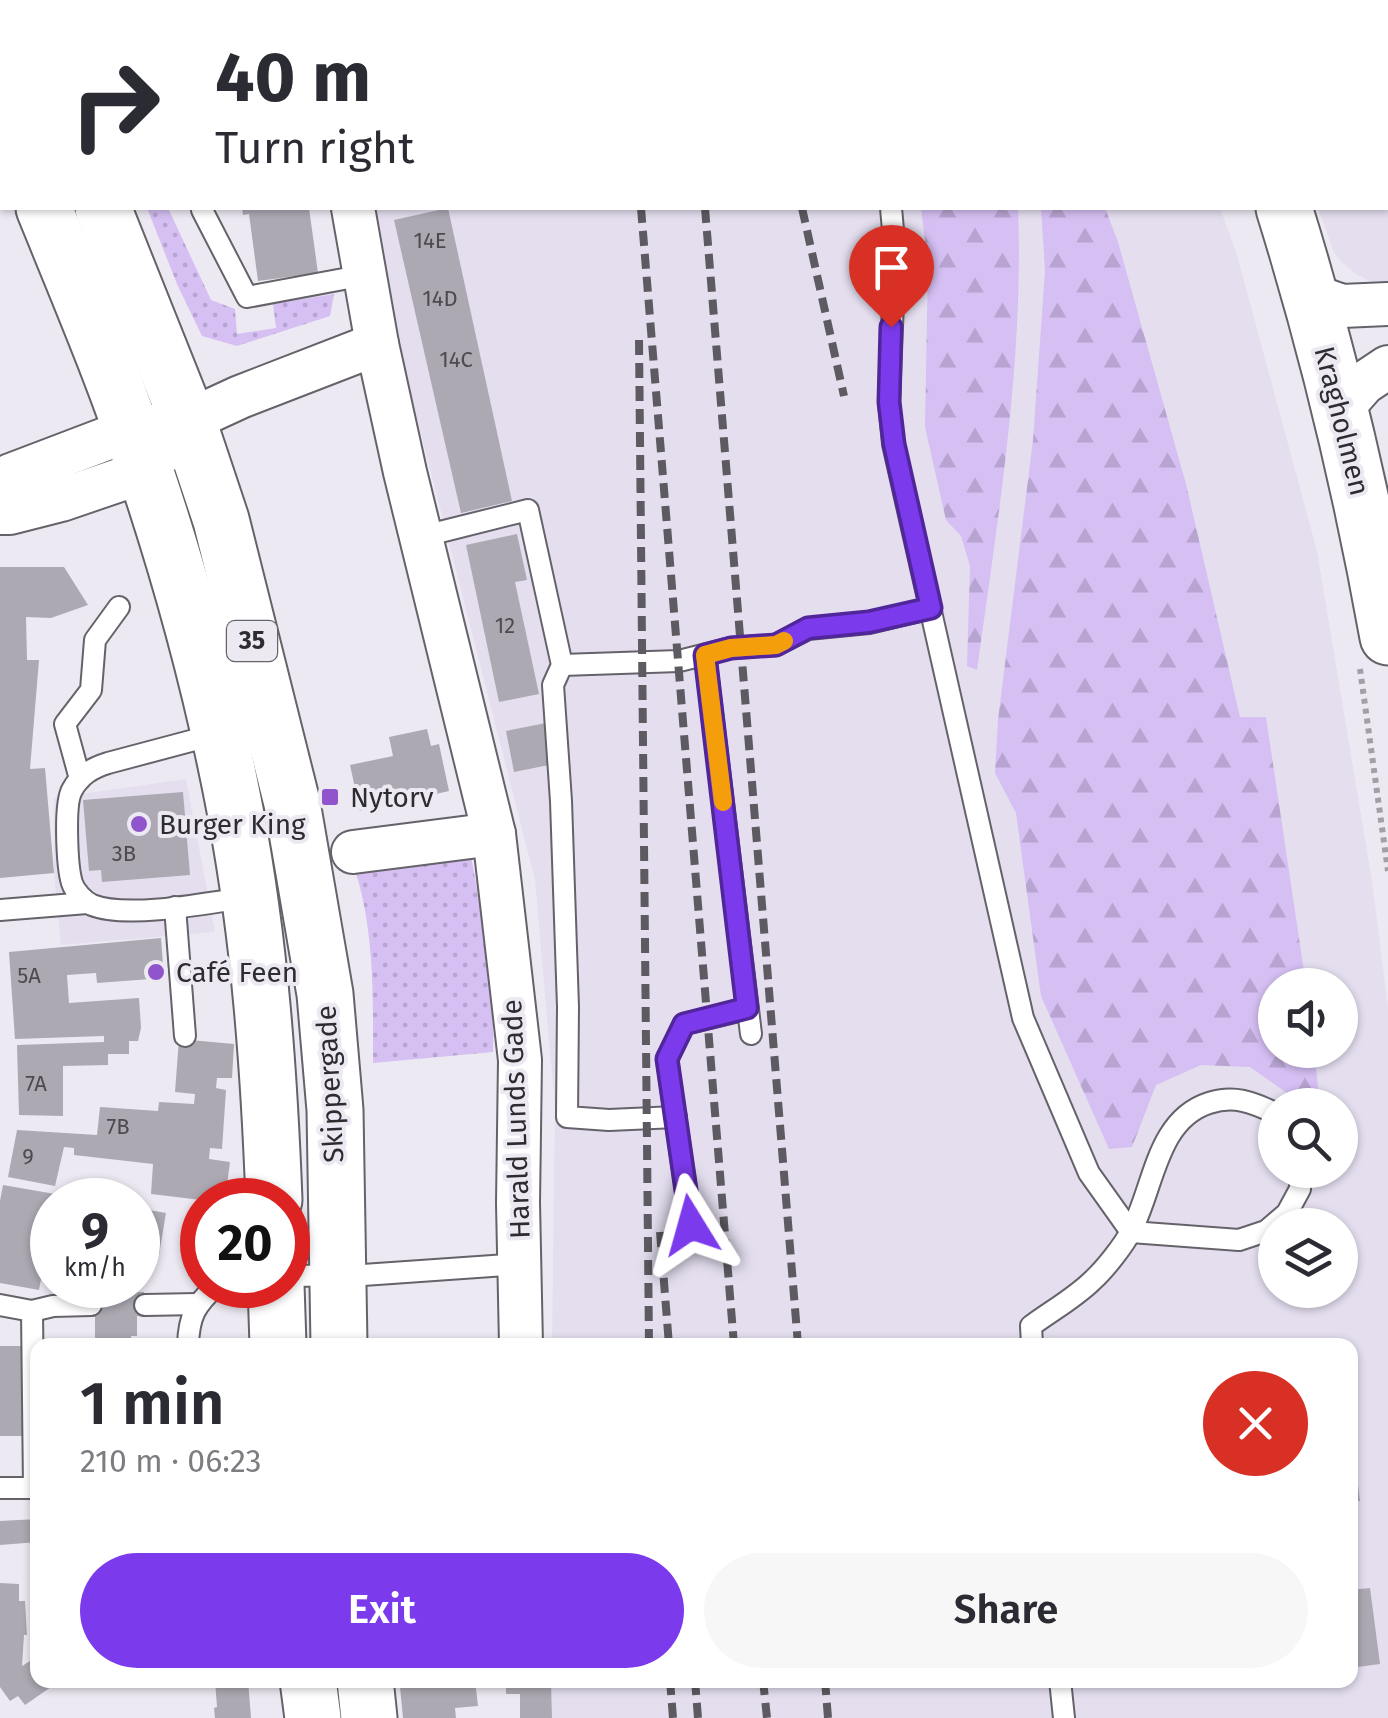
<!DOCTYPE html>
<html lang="en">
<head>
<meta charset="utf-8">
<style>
	body { margin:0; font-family:"Fira Sans",sans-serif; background:#f7f7f7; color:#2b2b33; height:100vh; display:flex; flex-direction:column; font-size:38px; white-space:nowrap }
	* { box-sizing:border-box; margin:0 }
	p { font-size:32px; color:#7c7c81 }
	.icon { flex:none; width:55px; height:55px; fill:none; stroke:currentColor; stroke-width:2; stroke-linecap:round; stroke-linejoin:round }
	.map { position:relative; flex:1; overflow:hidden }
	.panel { position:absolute; left:30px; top:1338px; width:1328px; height:350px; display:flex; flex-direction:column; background:#fff; border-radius:20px; box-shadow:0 2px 8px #0004 }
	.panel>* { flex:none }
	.guide { position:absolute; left:0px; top:0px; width:1390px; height:210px; box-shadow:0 2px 8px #0004; background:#fff; color:#2b2b33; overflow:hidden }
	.fabs { position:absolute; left:1258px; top:968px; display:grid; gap:20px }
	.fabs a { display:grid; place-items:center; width:100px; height:100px; border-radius:50%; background:#fff; box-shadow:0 2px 8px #0004; font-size:50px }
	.speed { position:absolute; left:30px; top:1178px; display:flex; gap:20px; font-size:50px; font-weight:700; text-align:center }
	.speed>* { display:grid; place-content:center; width:130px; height:130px; border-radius:50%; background:#fff; box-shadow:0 2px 8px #0004; line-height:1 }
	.speed small { font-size:25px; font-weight:400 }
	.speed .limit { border:15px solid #d22; background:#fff; color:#111 }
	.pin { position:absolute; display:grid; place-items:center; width:85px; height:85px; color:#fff; margin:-102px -42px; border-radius:50% 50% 50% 0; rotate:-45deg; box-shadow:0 0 10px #0007 }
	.pin .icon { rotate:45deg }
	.me { position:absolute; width:110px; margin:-55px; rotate:352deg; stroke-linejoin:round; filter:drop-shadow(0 0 8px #0008) }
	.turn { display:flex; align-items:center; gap:35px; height:210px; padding:0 50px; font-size:45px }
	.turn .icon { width:130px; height:130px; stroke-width:2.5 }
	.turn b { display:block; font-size:70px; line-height:85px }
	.round { display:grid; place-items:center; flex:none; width:105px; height:105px; border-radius:52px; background:#f7f7f7 }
	.headline { display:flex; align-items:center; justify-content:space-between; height:170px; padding:0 50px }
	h1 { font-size:60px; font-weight:600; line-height:75px }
	.cta { display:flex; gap:20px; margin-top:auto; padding:20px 50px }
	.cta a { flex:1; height:115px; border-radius:60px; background:#7c3aed; color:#fff; font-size:40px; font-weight:600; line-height:115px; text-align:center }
	.cta a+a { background:#f7f7f7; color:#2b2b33 }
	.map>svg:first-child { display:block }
	.built { fill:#e4deef; fill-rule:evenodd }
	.grass { fill:url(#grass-dots) }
	.forest { fill:url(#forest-firs) }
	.building { fill:#ada9b3 }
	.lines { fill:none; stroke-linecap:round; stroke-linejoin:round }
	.lane-casing { stroke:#65626a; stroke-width:24 }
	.street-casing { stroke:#65626a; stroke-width:46 }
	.secondary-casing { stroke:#65626a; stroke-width:59 }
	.primary-casing { stroke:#65626a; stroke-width:59 }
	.path { stroke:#a29fa7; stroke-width:6; stroke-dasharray:5 5; stroke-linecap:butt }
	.lane { stroke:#fff; stroke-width:20 }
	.street { stroke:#fff; stroke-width:42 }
	.secondary { stroke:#fff; stroke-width:55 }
	.primary { stroke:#fff; stroke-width:55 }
	.rail { stroke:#5d5b61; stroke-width:8; stroke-dasharray:15 8; stroke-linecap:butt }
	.route-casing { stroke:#51269a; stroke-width:25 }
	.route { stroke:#7c3aed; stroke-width:18 }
	.slow { stroke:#f59e0b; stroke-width:18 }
	.poi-dot { fill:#9055cc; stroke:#ede9f3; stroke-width:4 }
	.labels { text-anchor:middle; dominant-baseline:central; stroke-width:8; stroke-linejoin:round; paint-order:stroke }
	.number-label { font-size:22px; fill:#4d4b51 }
	.shield { fill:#ede9f3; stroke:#67656a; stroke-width:2.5 }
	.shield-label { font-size:25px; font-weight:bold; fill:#2d2c30 }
	.street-label { font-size:28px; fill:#2d2c30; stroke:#ede9f3 }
	.poi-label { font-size:28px; fill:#2d2c30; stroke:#ede9f3; text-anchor:start }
</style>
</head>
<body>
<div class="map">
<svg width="1388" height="1718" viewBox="0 0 1388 1718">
	<defs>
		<pattern id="grass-dots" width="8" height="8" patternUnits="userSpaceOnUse" patternTransform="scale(2.5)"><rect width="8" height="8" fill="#d5bff3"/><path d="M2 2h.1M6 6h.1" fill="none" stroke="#b7a4d1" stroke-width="1.8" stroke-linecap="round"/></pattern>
		<pattern id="forest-firs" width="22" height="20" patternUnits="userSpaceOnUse" patternTransform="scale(2.5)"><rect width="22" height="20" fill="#d5bff3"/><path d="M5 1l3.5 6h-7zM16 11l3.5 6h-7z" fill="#b7a4d1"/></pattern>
	</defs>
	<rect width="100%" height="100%" fill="#ede9f3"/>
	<g class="built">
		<path d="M373 0H1145L1146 2H373Z"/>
		<path d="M1245 0H1388V285L1374 283 1354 273 1343 263 1334 253 1318 208H1388V2H1246Z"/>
		<path d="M374 208H1220L1237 255 1317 551 1372 881 1388 1007V1718H552L551 1680H1350V1345H552L555 1109 535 880 390 312ZM1275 985H1340V1050H1275ZM1275 1105H1340V1170H1275ZM1275 1225H1340V1290H1275Z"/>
		<path d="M186 779 215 932 61 945 54 873V798Z"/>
	</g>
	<g class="grass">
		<path d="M147 208H168L211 300 235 309 237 334 276 328 273 304 334 294 330 316 237 346 202 336 177 284Z"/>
		<path d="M471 856C483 921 495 987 493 1052L373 1063C373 997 375 927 353 864Z"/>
	</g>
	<g class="forest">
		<path d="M921 208H1018C1024 362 998 517 977 670L967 666 970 566 961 536 946 520 925 427 928 265Z"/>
		<path d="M1041 208H1105L1118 242 1186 484 1240 717H1266L1306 985H1275V1050H1314L1320 1105H1298L1287 1093 1250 1067 1201 1065 1156 1085 1132 1147 1109 1149 1041 996 1016 813 995 773 998 720 1033 440 1045 271Z"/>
	</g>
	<g class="building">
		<path d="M242 208H309L318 273 258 281 249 214 243 215Z"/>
		<path d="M448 208 512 501 461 513 394 220Z"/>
		<path d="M517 534 527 580 515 582 539 694 499 702 466 545Z"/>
		<path d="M0 567H64L88 605 51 618 26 617 27 660H39L30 769 45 768 54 873 0 878Z"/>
		<path d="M546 723 554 764 514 772 506 731Z"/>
		<path d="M427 729 431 746 439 744 449 791 360 811 350 765 393 756 389 737Z"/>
		<path d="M183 792 190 875 102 882 101 870 89 871 83 800Z"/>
		<path d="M161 938 164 978 97 983 96 973 67 975 69 1003 139 998 141 1028 138 1041H129V1054H108V1065L63 1066V1116L19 1115 17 1045 104 1042V1036L15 1039 9 952Z"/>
		<path d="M179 1039 234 1044 232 1078H217L216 1088 226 1090 222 1149 210 1148 209 1159 230 1162 225 1200H201L151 1194 153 1164 74 1155V1148L64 1147 55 1186 8 1177 17 1130 97 1135 100 1107 158 1111 159 1102 194 1104 195 1094 175 1092Z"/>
		<path d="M3 1185 78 1198V1200H52V1221L39 1290 0 1283V1201Z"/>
		<path d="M138 1208 166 1213 159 1255 138 1251Z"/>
		<rect x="188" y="1216" width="14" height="60"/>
		<path d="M144 1292 145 1317 137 1316V1336H131V1345H95V1317H91V1293Z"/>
		<rect x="0" y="1346" width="38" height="90"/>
		<path d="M1350 1435H1352L1360 1501 1350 1502Z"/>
		<path d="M38 1519V1542L0 1545V1521Z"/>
		<path d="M0 1583 19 1584V1601H25L27 1635H24L22 1666 38 1656V1680H61L25 1705 18 1696 10 1701 0 1687Z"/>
		<path d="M1370 1588 1380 1664 1350 1668V1590Z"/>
		<path d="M215 1680H248L251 1718H215L214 1708 217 1707Z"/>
		<path d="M403 1680H475L478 1706 455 1708 456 1718H403L400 1687 404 1686Z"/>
		<path d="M506 1680H551L552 1718H520V1694H506Z"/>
	</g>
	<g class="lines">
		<defs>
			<g id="lane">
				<path d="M847 0V2"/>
				<path d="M891 208 895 252 889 402 893 444 1023 1018 1089 1173 1131 1232"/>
				<path d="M202 210 247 297 365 275"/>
				<path d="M420 537 528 510 562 665 553 685 561 801 568 1007 567 1117 609 1120 676 1117"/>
				<path d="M705 655 751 1034"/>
				<path d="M562 665 679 661 731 648 776 645 808 629 869 623 931 608"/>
				<path d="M217 734 108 763C92 768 80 775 72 790 64 804 67 867 72 883 75 892 84 901 92 905 127 919 209 903 247 897"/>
				<path d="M80 779 65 724 91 690 95 640 119 607"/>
				<path d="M175 907 185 1036"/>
				<path d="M0 910 87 903"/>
				<path d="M691 1225 667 1059 684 1024 747 1009"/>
				<path d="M1131 1232 1239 1240 1266 1231 1287 1213 1300 1189 1301 1170"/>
				<path d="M288 1276 363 1275 520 1264"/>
				<path d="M0 1305 32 1311 34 1488H0"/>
				<path d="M145 1305 198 1304"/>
				<path d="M32 1311 53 1306 91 1305"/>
				<path d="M188 1345C189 1316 195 1305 217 1285"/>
				<path d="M1032 1345 1031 1326C1051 1311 1075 1298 1093 1280 1105 1269 1124 1245 1131 1231 1154 1188 1156 1120 1209 1103 1234 1095 1252 1102 1275 1113"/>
				<path d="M1060 1680 1064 1718"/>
			</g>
			<g id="street">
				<path d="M328 0V2"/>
				<path d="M353 208 377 344 405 472 494 834 520 1060 518 1203 521 1345"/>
				<path d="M1311 295 1342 306 1388 304"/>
				<path d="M1341 409 1364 383 1388 367"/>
				<path d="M0 484 11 475 132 429 188 421 240 397 377 344"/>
				<path d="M0 513H10L61 500 146 471 165 448"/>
				<path d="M353 852 494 834"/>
			</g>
			<g id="secondary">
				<path d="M1209 0 1210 2"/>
				<path d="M1284 208C1328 349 1362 492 1388 637"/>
			</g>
			<g id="primary">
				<path d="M16 0 17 2"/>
				<path d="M0 96 2 102"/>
				<path d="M44 208C79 294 116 381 145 470 183 583 214 698 236 815 260 942 269 1071 274 1200"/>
				<path d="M103 208 188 421 221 520 292 803 325 994 335 1110 339 1345"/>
				<path d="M276 1285 278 1345"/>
				<path d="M308 1680 313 1718"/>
				<path d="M365 1680 369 1718"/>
			</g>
		</defs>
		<use href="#lane" class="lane-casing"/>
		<use href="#street" class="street-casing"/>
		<use href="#secondary" class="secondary-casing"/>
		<use href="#primary" class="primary-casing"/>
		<path class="path" d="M1360 669 1388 871"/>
		<use href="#lane" class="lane"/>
		<use href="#street" class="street"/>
		<use href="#secondary" class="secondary"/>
		<use href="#primary" class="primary"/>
		<g class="rail">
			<path d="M625 0V2"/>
			<path d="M687 0V2"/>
			<path d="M757 0 758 2"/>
			<path d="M641 208 734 1345"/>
			<path d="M705 208 798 1345"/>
			<path d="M802 208 844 396"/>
			<path d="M639 340 649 1345"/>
			<path d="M660 1232 669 1345"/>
			<path d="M670 1680 673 1718"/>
			<path d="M695 1680 698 1718"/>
			<path d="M763 1680 767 1718"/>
			<path d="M825 1680 828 1718"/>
		</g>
	</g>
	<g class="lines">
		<defs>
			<path id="route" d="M691 1225 667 1059 684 1024 747 1008 705 655 731 648 776 645 808 628 869 622 931 608 894 444 889 402 891 327"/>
		</defs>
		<use href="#route" class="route-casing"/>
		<use href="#route" class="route"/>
		<path class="slow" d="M723 802 705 655 731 648 776 645 784 641"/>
	</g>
	<g class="poi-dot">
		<rect x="320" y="787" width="20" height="20" rx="5"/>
		<circle cx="139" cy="824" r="10"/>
		<circle cx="156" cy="972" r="10"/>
	</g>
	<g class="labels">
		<g class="number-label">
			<text x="430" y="240">14E</text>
			<text x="440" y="298">14D</text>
			<text x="456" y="359">14C</text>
			<text x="505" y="625">12</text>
			<text x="124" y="853">3B</text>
			<text x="29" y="975">5A</text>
			<text x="36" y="1083">7A</text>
			<text x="118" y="1126">7B</text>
			<text x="28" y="1156">9</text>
		</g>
		<rect class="shield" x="227" y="621" width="50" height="40" rx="8"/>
		<g class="shield-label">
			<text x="252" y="641">35</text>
		</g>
		<g class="street-label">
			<text transform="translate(1342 421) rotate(76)">Kragholmen</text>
			<text transform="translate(330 1084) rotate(-93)">Skippergade</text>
			<text transform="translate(516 1119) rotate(-92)">Harald Lunds Gade</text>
		</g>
		<g class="poi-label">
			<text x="350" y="797">Nytorv</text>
			<text x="159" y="824">Burger King</text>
			<text x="176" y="972">Café Feen</text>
		</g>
	</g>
</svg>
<div class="fabs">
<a><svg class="icon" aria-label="sound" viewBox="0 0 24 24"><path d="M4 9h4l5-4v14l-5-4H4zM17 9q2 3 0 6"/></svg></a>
<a><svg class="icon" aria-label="search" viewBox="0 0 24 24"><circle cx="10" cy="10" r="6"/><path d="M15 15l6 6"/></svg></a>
<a><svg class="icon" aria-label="layers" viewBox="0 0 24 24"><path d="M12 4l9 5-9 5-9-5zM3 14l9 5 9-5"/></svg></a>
</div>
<div class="speed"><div>9<small>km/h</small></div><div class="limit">20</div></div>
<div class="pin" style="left:891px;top:327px;background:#d93025"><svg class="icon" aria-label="arrive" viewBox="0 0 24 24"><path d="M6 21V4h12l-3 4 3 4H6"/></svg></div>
<svg class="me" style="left:691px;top:1225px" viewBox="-20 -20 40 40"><path d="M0-17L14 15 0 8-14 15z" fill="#7c3aed" stroke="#fff" stroke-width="4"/></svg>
<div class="guide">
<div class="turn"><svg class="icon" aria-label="right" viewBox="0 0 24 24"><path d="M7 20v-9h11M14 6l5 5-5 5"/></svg><div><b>40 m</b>Turn right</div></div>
</div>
<section class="panel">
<div class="headline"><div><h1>1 min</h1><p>210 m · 06:23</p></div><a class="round" style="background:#d93025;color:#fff"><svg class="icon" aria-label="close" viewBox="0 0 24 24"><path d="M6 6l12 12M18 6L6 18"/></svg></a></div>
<div class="cta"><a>Exit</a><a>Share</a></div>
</section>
</div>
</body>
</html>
